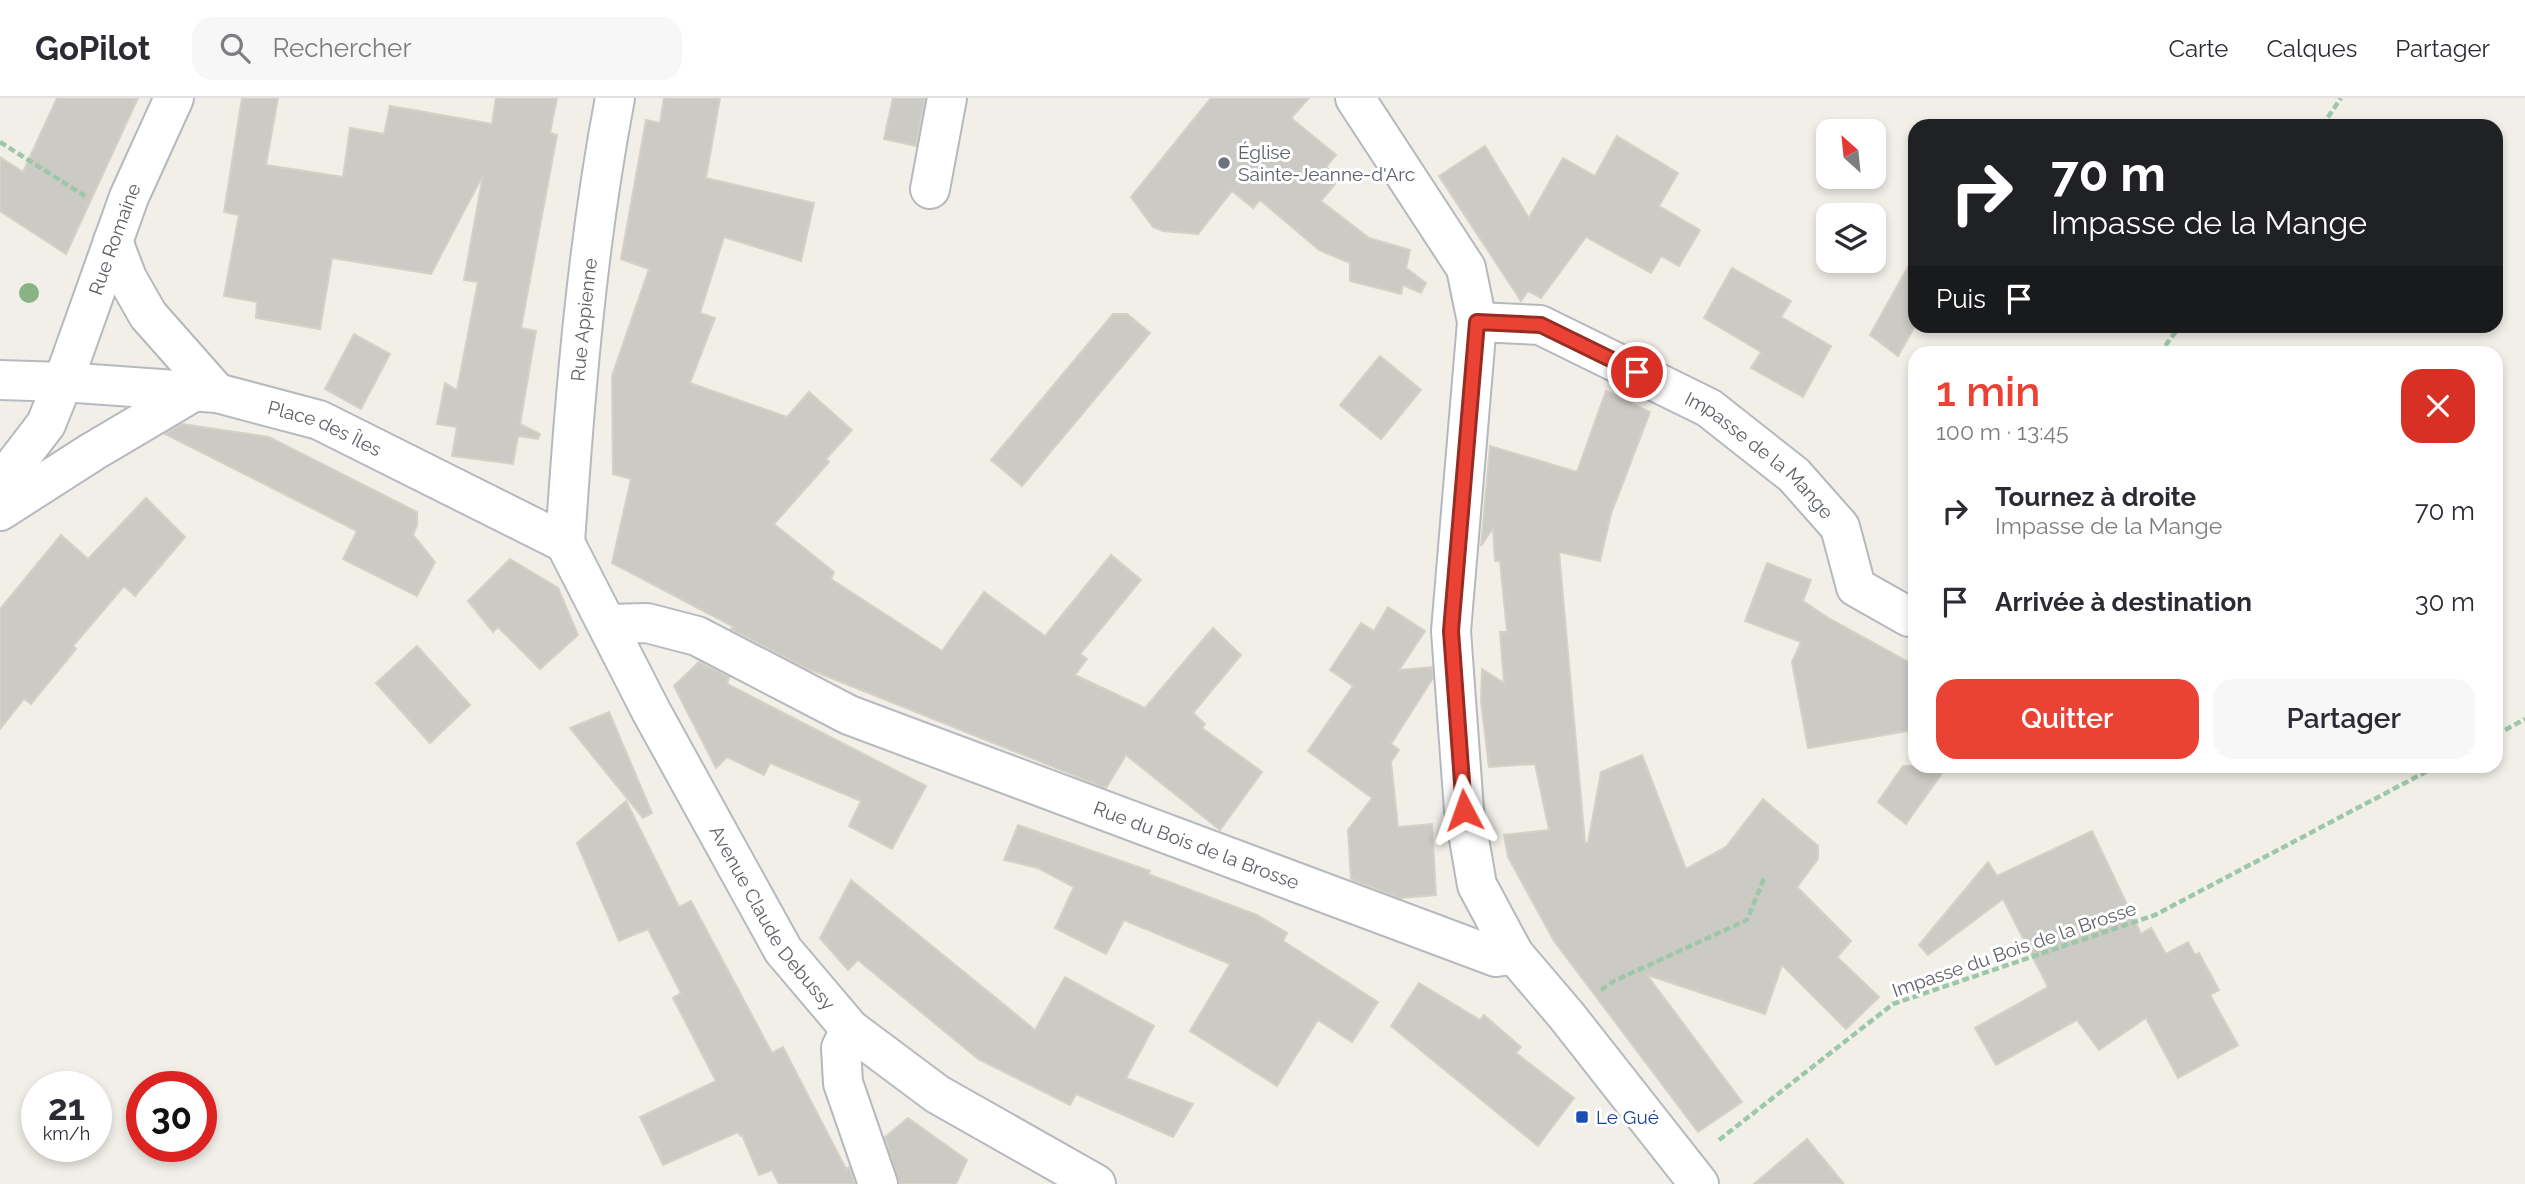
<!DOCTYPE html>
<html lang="fr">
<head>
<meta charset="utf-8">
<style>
	body { margin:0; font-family:Raleway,sans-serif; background:#f7f7f7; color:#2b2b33; height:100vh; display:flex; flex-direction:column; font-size:26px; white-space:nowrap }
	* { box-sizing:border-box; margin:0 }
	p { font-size:23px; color:#7c7c81 }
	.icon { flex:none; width:38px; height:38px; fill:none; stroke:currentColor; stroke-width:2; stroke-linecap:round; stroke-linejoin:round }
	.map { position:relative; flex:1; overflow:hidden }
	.details { position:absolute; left:1908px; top:248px; width:595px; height:427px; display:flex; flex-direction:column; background:#fff; border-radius:21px; box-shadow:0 4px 10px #0003 }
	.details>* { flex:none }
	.hud { position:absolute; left:1908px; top:21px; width:595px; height:214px; border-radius:21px; box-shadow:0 4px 10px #0003; background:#202124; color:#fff; overflow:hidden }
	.needle { width:46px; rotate:333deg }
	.controls { position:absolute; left:1816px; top:21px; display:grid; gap:14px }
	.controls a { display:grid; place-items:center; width:70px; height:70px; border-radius:14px; background:#fff; box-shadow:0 4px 10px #0003; font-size:35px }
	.speed { position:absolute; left:21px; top:973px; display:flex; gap:14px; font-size:35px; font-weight:700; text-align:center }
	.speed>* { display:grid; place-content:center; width:91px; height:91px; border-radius:50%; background:#fff; box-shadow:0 4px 10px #0003; line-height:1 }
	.speed small { font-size:18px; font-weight:400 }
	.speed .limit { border:10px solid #d22; background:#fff; color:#111 }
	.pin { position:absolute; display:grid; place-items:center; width:60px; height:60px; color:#fff; margin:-30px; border:4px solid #fff; border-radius:50%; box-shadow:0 2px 7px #0007 }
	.me { position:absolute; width:77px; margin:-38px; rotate:356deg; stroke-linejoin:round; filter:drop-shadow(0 0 5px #0008) }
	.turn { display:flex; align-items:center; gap:24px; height:147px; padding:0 28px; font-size:32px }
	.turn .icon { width:91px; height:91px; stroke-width:2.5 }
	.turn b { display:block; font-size:49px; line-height:60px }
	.then { display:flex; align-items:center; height:66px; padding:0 28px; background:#0003; gap:14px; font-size:26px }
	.round { display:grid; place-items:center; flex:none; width:74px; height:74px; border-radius:21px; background:#f7f7f7 }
	.overview { display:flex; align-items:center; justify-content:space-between; height:119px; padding:0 28px }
	h1 { font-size:42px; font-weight:600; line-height:52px; color:#ea4335 }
	.primary-button { display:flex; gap:14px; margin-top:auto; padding:14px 28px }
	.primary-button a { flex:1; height:80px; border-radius:21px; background:#ea4335; color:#fff; font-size:28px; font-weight:600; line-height:80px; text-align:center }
	.primary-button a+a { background:#f7f7f7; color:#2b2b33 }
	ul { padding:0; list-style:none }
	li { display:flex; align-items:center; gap:21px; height:91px; padding:0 28px }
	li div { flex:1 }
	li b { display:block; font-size:26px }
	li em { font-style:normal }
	header { display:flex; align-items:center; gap:42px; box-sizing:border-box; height:98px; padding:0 35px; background:#fff; border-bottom:2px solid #e1e1e2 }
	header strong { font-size:33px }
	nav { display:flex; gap:38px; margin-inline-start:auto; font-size:24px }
	.search { width:490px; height:63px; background:#f7f7f7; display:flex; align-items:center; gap:18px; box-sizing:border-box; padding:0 24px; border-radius:21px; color:#7c7c81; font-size:26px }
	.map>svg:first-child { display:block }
	.building { fill:#cccac5; stroke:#d6d1c6; stroke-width:2 }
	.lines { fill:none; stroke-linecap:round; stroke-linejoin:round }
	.street-casing { stroke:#b5b8bc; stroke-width:42 }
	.secondary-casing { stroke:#b6babf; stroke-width:42 }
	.path { stroke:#9cc7a9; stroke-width:4.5; stroke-dasharray:7 3.5; stroke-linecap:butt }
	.street { stroke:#fff; stroke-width:38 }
	.secondary { stroke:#fff; stroke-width:38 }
	.tree { fill:#89b387 }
	.route-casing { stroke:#982c22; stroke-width:18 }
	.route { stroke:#ea4335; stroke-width:12 }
	.worship-dot { fill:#6b7280; stroke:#fff; stroke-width:2.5 }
	.transit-dot { fill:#1a4fb4; stroke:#fff; stroke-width:2.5 }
	.labels { text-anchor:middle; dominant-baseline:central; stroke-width:6; stroke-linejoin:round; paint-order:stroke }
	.worship-label { font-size:19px; fill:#5b616d; stroke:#fff; text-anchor:start }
	.street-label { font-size:19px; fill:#5f6368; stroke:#fff }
	.transit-label { font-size:19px; fill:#164399; stroke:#fff; text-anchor:start }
</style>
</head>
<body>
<header>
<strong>GoPilot</strong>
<div class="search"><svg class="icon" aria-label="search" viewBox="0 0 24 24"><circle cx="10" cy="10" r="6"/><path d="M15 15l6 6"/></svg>Rechercher</div>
<nav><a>Carte</a><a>Calques</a><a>Partager</a></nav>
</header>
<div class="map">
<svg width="2525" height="1086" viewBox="0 0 2525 1086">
	<rect width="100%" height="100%" fill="#f1efe8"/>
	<g class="building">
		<path d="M57 0H138L66 156 0 113V59L23 74Z"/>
		<path d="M242 0H278L266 67 343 79 350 30 384 36 390 8 492 26 496 0H557L550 35 557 37 521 230 536 233 520 326 540 336 538 341 518 338 513 366 452 358 457 329 437 326 445 285 457 292 478 184 464 182 483 77 431 176 332 160 320 231 256 220 257 204 224 198 239 117 224 114Z"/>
		<path d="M664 0H720L706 80 814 105 801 163 724 139 700 215 715 220 690 285 787 319 809 294 852 332 826 361 829 364 774 426 834 474 831 481 942 553 984 494 1045 538 1111 457 1141 482 1080 556 1087 561 1075 577 1145 610 1213 530 1241 557 1193 615 1205 626 1202 630 1262 674 1220 732 1126 657 1106 690 806 570 731 531 734 529 612 465 631 381 613 376 612 278 649 171 621 161 646 22 660 25Z"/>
		<path d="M893 0H925L916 48 884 41Z"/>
		<path d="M1211 0H1309L1291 20 1336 57 1326 69 1340 80 1321 103 1369 140 1410 152 1406 170 1426 185 1421 195 1403 187 1401 196 1350 183V165L1319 152 1260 102 1253 110 1232 93 1198 136 1163 133 1153 129 1131 99Z"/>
		<path d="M1617 38 1678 75 1659 108 1700 132 1679 168 1661 158 1651 175 1586 139 1541 200 1528 193 1521 203 1439 78 1485 48 1529 120 1563 60 1595 78Z"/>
		<path d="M1914 158 1915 228 1898 258 1870 237Z"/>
		<path d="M1732 170 1791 203 1781 219 1831 248 1803 299 1751 270 1761 254 1704 220Z"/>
		<path d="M1113 216H1127L1150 235 1022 388 991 362Z"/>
		<path d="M354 236 390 256 361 311 325 291Z"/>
		<path d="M1380 258 1421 292 1381 341 1340 307Z"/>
		<path d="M1606 293 1650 314 1611 416 1600 463 1559 454 1585 745H1588L1601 674 1642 657 1686 771 1726 749 1763 701 1818 748V761L1797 789 1851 843 1837 859 1879 899 1846 931 1782 867 1765 916 1647 877 1742 1004 1698 1034 1554 843 1508 759 1504 737 1549 732 1535 666 1489 669 1481 604 1482 571 1504 585 1500 534H1507L1500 463H1495L1493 430 1481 448 1490 348 1577 374Z"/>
		<path d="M182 326 269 339 417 414V427L413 437 435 464 417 498 343 461 357 433 165 336Z"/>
		<path d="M146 400 185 439 135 498 124 488 73 548 76 551 31 606 24 601 0 631V511L61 437 88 461Z"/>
		<path d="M510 461 558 490 578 537 540 571 498 529 493 534 468 503Z"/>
		<path d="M1767 465 1811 482 1803 503 1830 521 1914 567V632L1808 650 1792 564 1801 544 1745 523Z"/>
		<path d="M1388 509 1425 533 1399 572 1432 569 1433 580 1391 646 1399 652 1391 664 1398 729 1432 726 1436 797 1400 800 1351 781 1348 732 1372 700 1308 653 1353 588 1330 572 1361 525 1374 533Z"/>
		<path d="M417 548 470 607 430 645 376 585Z"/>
		<path d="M699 564 729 579 727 586 926 688 892 751 849 728 861 703 770 665 764 677 727 659 716 670 674 588Z"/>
		<path d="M609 614 652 715 643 720 570 630Z"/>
		<path d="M1903 668H1947L1906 726 1878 704Z"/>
		<path d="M626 703 679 809 691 803 772 955 783 949 846 1071 849 1069 855 1086H779L772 1072 759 1077 742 1037 740 1038 738 1034 663 1067 640 1019 716 983 673 900 681 895 648 831 619 843 577 745Z"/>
		<path d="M1018 727 1150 773 1148 776 1257 817 1287 835 1283 843 1378 904 1352 944 1318 922 1277 988 1190 933 1230 866 1124 822 1106 856 1055 830 1074 789 1038 770 1004 762Z"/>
		<path d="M2092 733 2141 836 2151 830 2166 856 2188 844 2195 857 2199 855 2219 892 2210 897 2238 947 2178 980 2146 920 2099 952 2077 922 1996 967 1975 930 2048 889 2003 801 1928 857 1919 847 1988 764 1997 778Z"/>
		<path d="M851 782 1035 932 1065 879 1154 928 1126 980 1193 1006 1173 1039 1076 996 1070 1007 978 961 858 862 848 872 820 840Z"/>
		<path d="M1419 885 1480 922 1484 917 1521 949 1516 955 1574 1000 1538 1048 1391 928Z"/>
		<path d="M908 1020 967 1062 956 1086H899L885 1039Z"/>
		<path d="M1807 1041 1844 1086H1754Z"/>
	</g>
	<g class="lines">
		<defs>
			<g id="street">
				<path d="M1355 0 1466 170 1477 224 1451 533 1464 712 1477 787 1514 856"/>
				<path d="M930 91 947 0"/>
				<path d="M113 143 127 180 148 217 217 295"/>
				<path id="s1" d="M1477 224 1540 227 1709 310 1794 377 1840 429 1856 489 1909 519 1914 517"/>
				<path id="s2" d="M63 284 129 99 174 0"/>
				<path d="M850 931 841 950 843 985 878 1086"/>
			</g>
			<g id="secondary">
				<path id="s3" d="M0 282 63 284 217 295 319 322 565 445"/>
				<path d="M0 386 46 326 63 284"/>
				<path d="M0 413 92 354 195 293"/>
				<path id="s4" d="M565 445 651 613 783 852 850 931 937 996 1096 1086"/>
				<path id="s5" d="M565 445C575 296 587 147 615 0"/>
				<path id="s6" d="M607 526 647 525 697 538 849 617 1496 859 1514 856 1566 917 1699 1086"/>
			</g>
		</defs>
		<use href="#street" class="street-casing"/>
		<use href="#secondary" class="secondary-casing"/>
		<g class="path">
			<path d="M2322 28 2341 0"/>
			<path d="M0 44 85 98"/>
			<path d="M2159 256 2180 228"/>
			<path d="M2496 637 2525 621"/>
			<path d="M1601 892 1614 883 1747 822 1765 778"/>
			<path d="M1719 1042 1893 906 2155 817 2437 668"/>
		</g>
		<use href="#street" class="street"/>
		<use href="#secondary" class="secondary"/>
	</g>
	<circle class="tree" cx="29" cy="195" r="10"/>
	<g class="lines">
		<defs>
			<path id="route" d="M1464 712 1451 533 1477 224 1541 227 1637 274"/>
		</defs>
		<use href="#route" class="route-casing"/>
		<use href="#route" class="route"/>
	</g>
	<circle class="worship-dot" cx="1224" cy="65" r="7"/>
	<rect class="transit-dot" x="1575" y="1012" width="14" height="14" rx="3.5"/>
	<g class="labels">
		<g class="worship-label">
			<text x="1238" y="54">Église<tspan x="1238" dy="22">Sainte-Jeanne-d'Arc</tspan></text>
		</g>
		<g class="street-label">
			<text stroke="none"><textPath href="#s2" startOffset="152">Rue Romaine</textPath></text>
			<text stroke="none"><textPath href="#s5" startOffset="224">Rue Appienne</textPath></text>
			<text stroke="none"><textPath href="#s3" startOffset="331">Place des Îles</textPath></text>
			<text stroke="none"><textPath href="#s1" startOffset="320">Impasse de la Mange</textPath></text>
			<text stroke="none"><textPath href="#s6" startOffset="634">Rue du Bois de la Brosse</textPath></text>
			<text stroke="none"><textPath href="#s4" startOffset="429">Avenue Claude Debussy</textPath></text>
			<text transform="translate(2014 851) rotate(-19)">Impasse du Bois de la Brosse</text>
		</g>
		<g class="transit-label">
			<text x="1596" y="1019">Le Gué</text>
		</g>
	</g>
</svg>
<div class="controls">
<a><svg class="needle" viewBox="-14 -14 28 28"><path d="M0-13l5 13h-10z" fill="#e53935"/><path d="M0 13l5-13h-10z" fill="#7c7c81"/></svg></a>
<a><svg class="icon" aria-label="layers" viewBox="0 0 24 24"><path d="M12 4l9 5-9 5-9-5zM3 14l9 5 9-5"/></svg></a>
</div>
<div class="speed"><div>21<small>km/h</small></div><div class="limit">30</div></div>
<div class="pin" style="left:1637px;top:274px;background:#d93025"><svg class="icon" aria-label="arrive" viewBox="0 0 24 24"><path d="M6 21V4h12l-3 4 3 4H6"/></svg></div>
<svg class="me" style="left:1464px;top:712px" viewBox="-20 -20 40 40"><path d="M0-17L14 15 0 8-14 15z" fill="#ea4335" stroke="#fff" stroke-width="4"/></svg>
<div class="hud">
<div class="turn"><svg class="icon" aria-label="right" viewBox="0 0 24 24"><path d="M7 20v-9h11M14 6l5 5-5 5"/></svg><div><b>70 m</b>Impasse de la Mange</div></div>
<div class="then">Puis<svg class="icon" aria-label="arrive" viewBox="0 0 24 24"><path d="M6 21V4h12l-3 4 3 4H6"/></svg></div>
</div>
<section class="details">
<div class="overview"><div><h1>1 min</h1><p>100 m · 13:45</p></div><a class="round" style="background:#d93025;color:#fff"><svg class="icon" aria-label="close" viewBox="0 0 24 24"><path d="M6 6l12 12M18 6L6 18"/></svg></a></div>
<ul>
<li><svg class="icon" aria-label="right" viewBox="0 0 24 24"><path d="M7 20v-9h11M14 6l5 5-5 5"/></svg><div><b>Tournez à droite</b><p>Impasse de la Mange</p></div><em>70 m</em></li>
<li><svg class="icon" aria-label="arrive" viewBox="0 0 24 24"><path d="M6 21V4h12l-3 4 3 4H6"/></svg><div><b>Arrivée à destination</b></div><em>30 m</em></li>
</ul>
<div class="primary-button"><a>Quitter</a><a>Partager</a></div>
</section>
</div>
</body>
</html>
